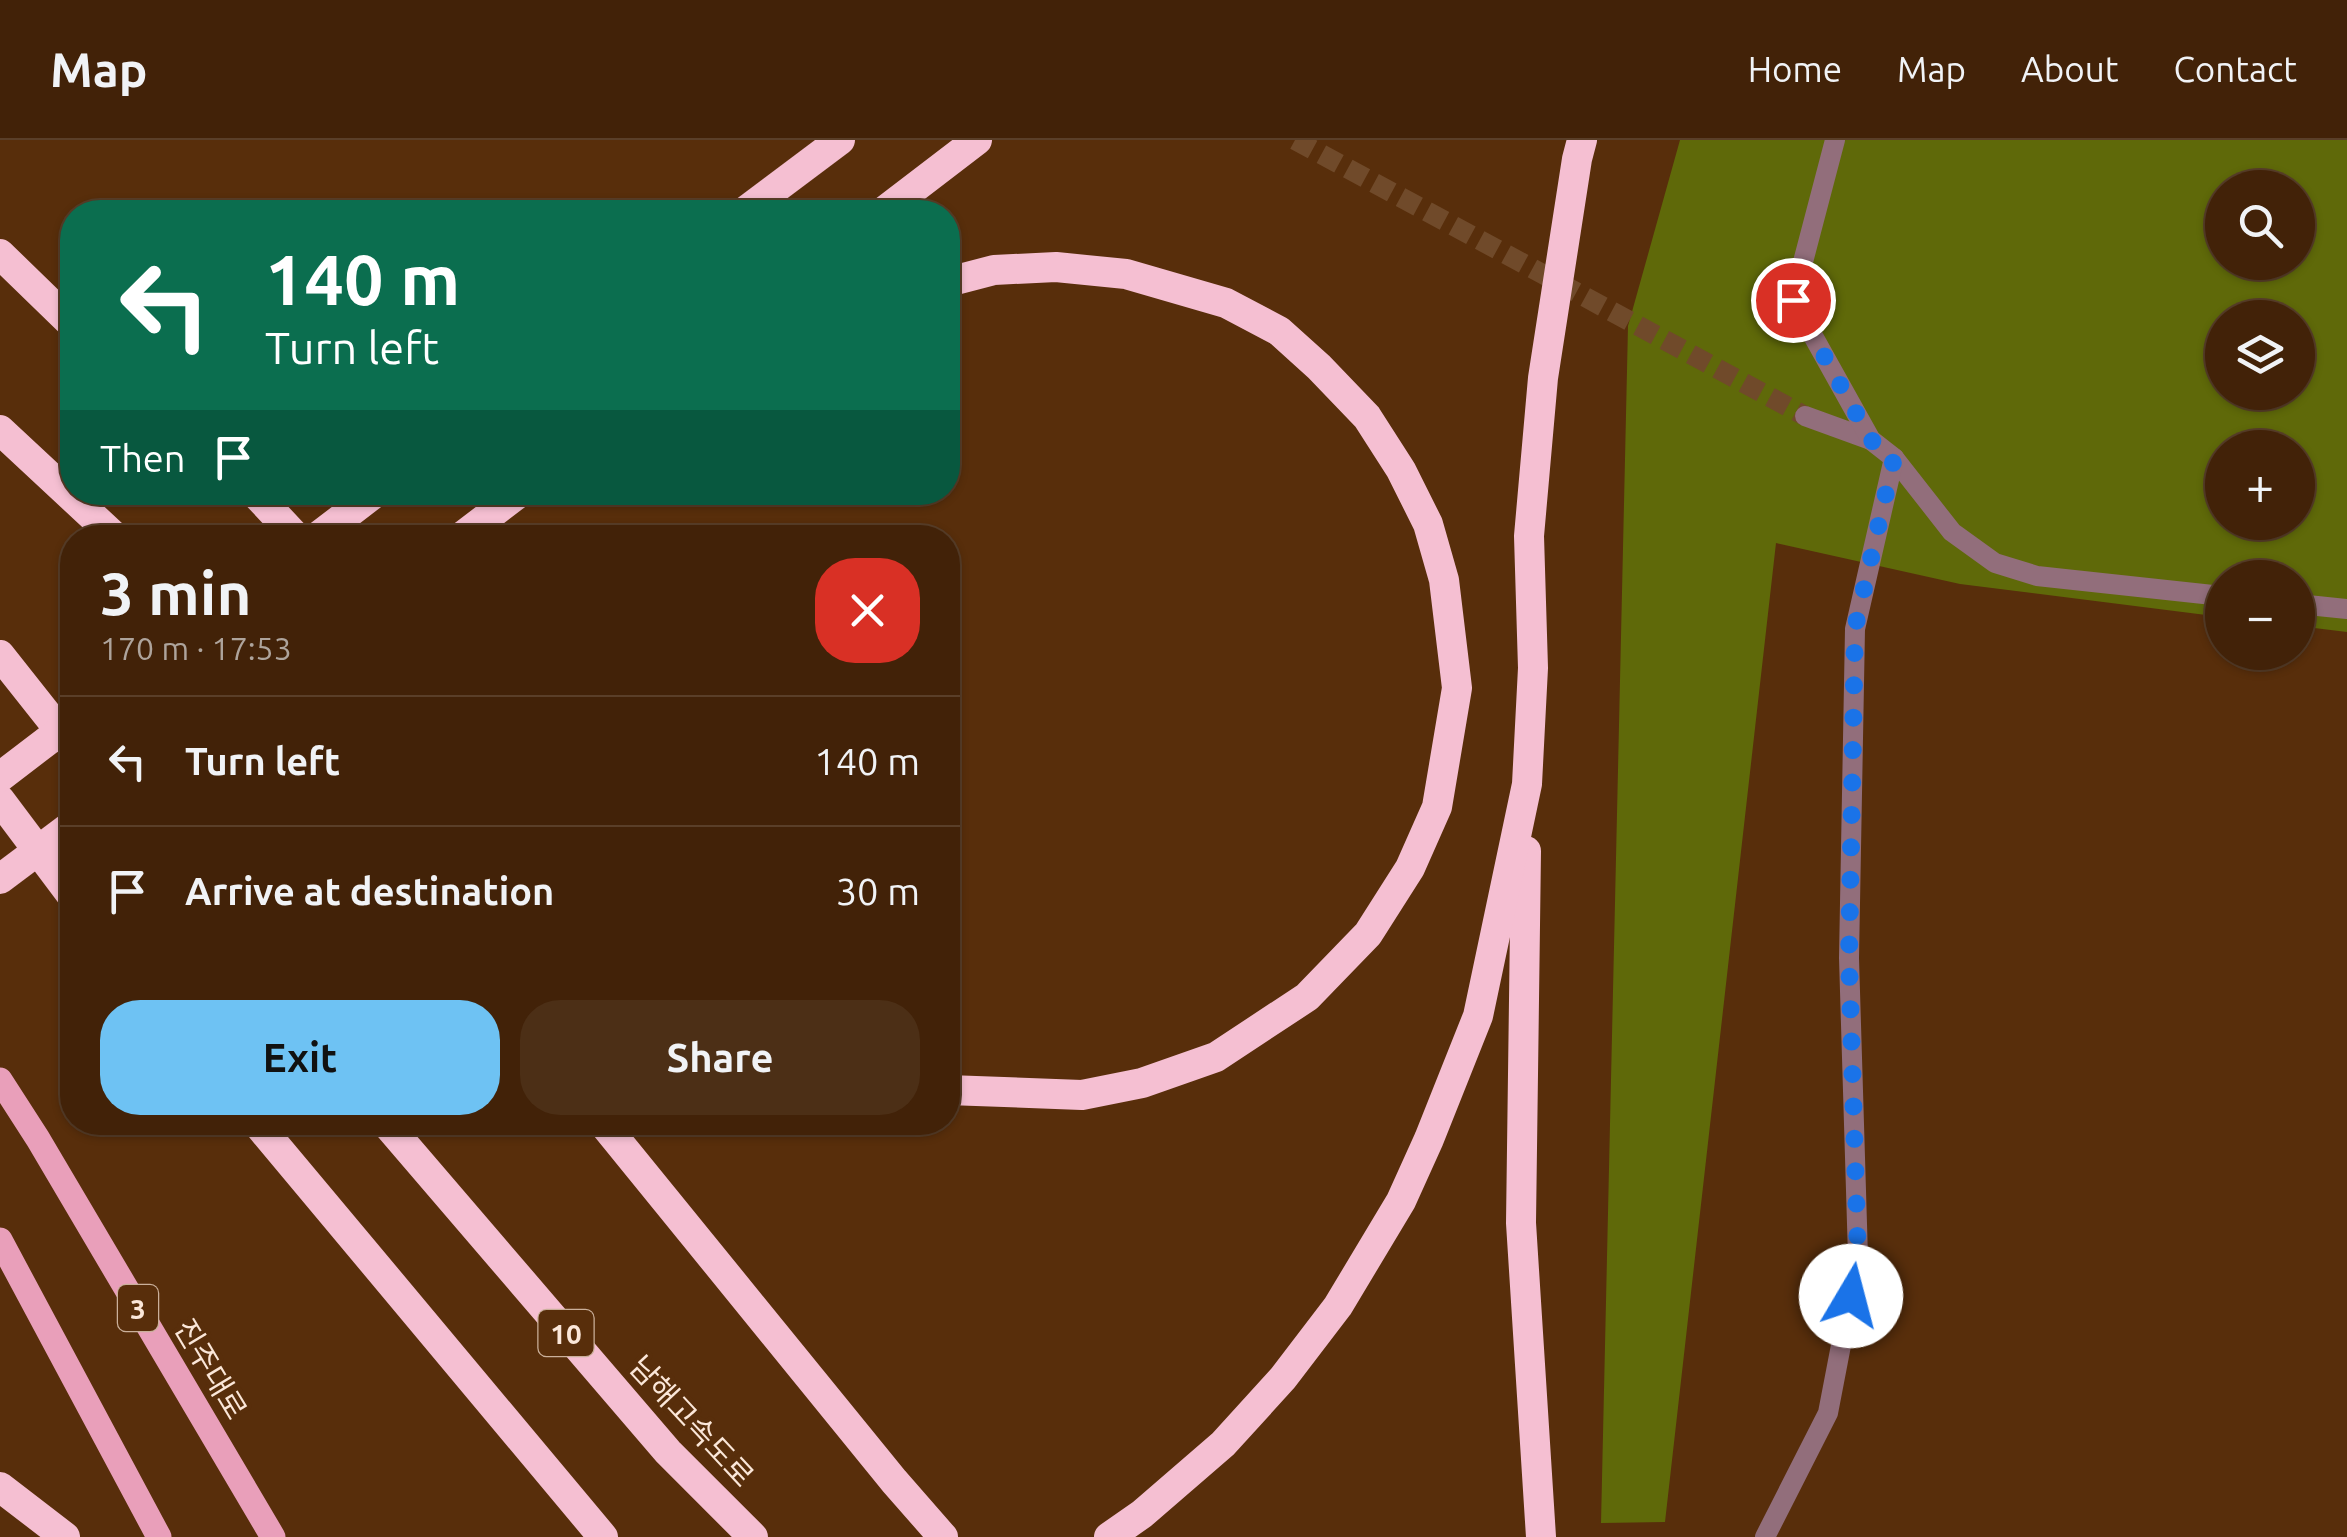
<!DOCTYPE html>
<html lang="en">
<head>
<meta charset="utf-8">
<style>
	body { margin:0; font-family:Ubuntu,"Noto Sans KR",sans-serif; background:#4c2f16; color:#f1f3f6; height:100vh; display:flex; flex-direction:column; font-size:38px; white-space:nowrap }
	* { box-sizing:border-box; margin:0 }
	p { font-size:32px; color:#aea49c }
	.icon { flex:none; width:55px; height:55px; fill:none; stroke:currentColor; stroke-width:2; stroke-linecap:round; stroke-linejoin:round }
	.map { position:relative; flex:1; overflow:hidden }
	.drawer { position:absolute; left:60px; top:385px; width:900px; height:610px; display:flex; flex-direction:column; background:#422208; border-radius:40px; box-shadow:0 2px 8px #0004,0 0 0 2px #5a3f29 }
	.drawer>* { flex:none }
	.top-card { position:absolute; left:60px; top:60px; width:900px; height:305px; border-radius:40px; box-shadow:0 2px 8px #0004,0 0 0 2px #5a3f29; background:#0b6e4f; color:#fff; overflow:hidden }
	.controls { position:absolute; left:2205px; top:30px; display:grid; gap:20px }
	.controls a { display:grid; place-items:center; width:110px; height:110px; border-radius:50%; background:#422208; box-shadow:0 2px 8px #0004,0 0 0 2px #5a3f29; font-size:50px }
	.pin { position:absolute; display:grid; place-items:center; width:85px; height:85px; color:#fff; margin:-42px; border:5px solid #fff; border-radius:50%; box-shadow:0 2px 10px #0007 }
	.me { position:absolute; width:110px; margin:-55px; rotate:8deg; stroke-linejoin:round; filter:drop-shadow(0 0 8px #0008) }
	.turn { display:flex; align-items:center; gap:35px; height:210px; padding:0 40px; font-size:45px }
	.turn .icon { width:130px; height:130px; stroke-width:2.5 }
	.turn b { display:block; font-size:70px; line-height:85px }
	.then { display:flex; align-items:center; height:95px; padding:0 40px; background:#0003; gap:20px; font-size:38px }
	.round { display:grid; place-items:center; flex:none; width:105px; height:105px; border-radius:40px; background:#4c2f16 }
	.overview { display:flex; align-items:center; justify-content:space-between; height:170px; padding:0 40px }
	h1 { font-size:60px; font-weight:700; line-height:75px }
	.action { display:flex; gap:20px; margin-top:auto; padding:20px 40px }
	.action a { flex:1; height:115px; border-radius:40px; background:#6ec2f3; color:#111; font-size:40px; font-weight:700; line-height:115px; text-align:center }
	.action a+a { background:#4c2f16; color:#f1f3f6 }
	ul { padding:0; list-style:none }
	li { display:flex; align-items:center; gap:30px; height:130px; padding:0 40px; border-top:2px solid #5a3f29 }
	li div { flex:1 }
	li b { display:block; font-size:38px }
	li em { font-style:normal }
	header { display:flex; align-items:center; gap:60px; box-sizing:border-box; height:140px; padding:0 50px; background:#422208; border-bottom:2px solid #5a3f29 }
	header strong { font-size:48px }
	nav { display:flex; gap:55px; margin-inline-start:auto; font-size:35px }
	.map>svg:first-child { display:block }
	.forest { fill:#5f6909; fill-rule:evenodd }
	.lines { fill:none; stroke-linecap:round; stroke-linejoin:round }
	.street-tunnel { stroke:#704a2a; stroke-width:20; stroke-dasharray:20 10; stroke-linecap:butt }
	.street { stroke:#926e7b; stroke-width:20 }
	.primary { stroke:#e99fba; stroke-width:25 }
	.highway { stroke:#f5bfd2; stroke-width:30 }
	.highway-bridge { stroke:#f5bfd2; stroke-width:30 }
	.route { stroke:#1a73e8; stroke-width:18; stroke-dasharray:0 32.4 }
	.labels { text-anchor:middle; dominant-baseline:central; stroke-width:9; stroke-linejoin:round; paint-order:stroke }
	.shield { fill:#582e0b; stroke:#cab09b; stroke-width:2.5 }
	.shield-label { font-size:28px; font-weight:bold; fill:#fbe7d9 }
	.street-label { font-size:30px; fill:#fbe7d9; stroke:#582e0b }
</style>
</head>
<body>
<header>
<strong>Map</strong>
<nav><a>Home</a><a>Map</a><a>About</a><a>Contact</a></nav>
</header>
<div class="map">
<svg width="2347" height="1397" viewBox="0 0 2347 1397">
	<rect width="100%" height="100%" fill="#582e0b"/>
	<path class="forest" d="M1680 0H2347V492L2298 486V438H2222V477L1960 444 1776 403 1665 1382 1601 1383 1628 186ZM2222 48H2298V122H2222ZM2222 178H2298V252H2222ZM2222 308H2298V382H2222Z"/>
	<g class="lines">
		<path class="street-tunnel" d="M1295 0 1805 276"/>
		<g class="street">
			<path d="M1805 276 1871 300"/>
			<path d="M1894 318 1952 392 1995 423 2037 436 2222 456"/>
			<path d="M2298 464 2347 469"/>
			<path d="M1765 1397 1828 1273 1858 1117 1849 818 1855 489 1894 318 1871 300 1793 160 1835 0"/>
		</g>
		<g class="primary">
			<path d="M0 940 38 999 273 1397"/>
			<path d="M0 1100 159 1397"/>
		</g>
		<g class="highway">
			<path d="M744 72 840 0"/>
			<path d="M883 72 977 0"/>
			<path d="M0 114 72 184"/>
			<path d="M948 142 994 130 1056 127 1126 134 1226 163 1279 191 1319 227 1367 277 1401 330 1428 384 1444 440 1457 548 1437 667 1410 728 1368 794 1307 857 1216 917 1142 943 1082 955 948 950"/>
			<path d="M0 290 116 398"/>
			<path d="M254 352 297 398"/>
			<path d="M316 398 376 352"/>
			<path d="M460 398 520 352"/>
			<path d="M0 515 72 606"/>
			<path d="M0 660 72 756"/>
			<path d="M1526 711 1521 1083 1541 1397"/>
			<path d="M256 982 603 1397"/>
			<path d="M385 982 668 1312 753 1397"/>
			<path d="M602 982 894 1341 943 1397"/>
			<path d="M0 1347 65 1397"/>
			<path d="M1109 1397 1142 1374 1223 1304 1283 1238 1338 1166 1401 1061 1429 999 1478 876 1527 644 1533 528 1529 396 1543 238 1577 19 1582 0"/>
		</g>
		<g class="highway-bridge">
			<path d="M0 637 72 582"/>
			<path d="M0 739 72 685"/>
		</g>
	</g>
	<g class="lines">
		<path class="route" d="M1793 160 1871 300 1894 318 1855 488 1849 818 1858 1118 1851 1156"/>
	</g>
	<g class="labels">
		<g class="shield">
			<rect x="118" y="1145" width="40" height="46" rx="8"/>
			<rect x="538.5" y="1170" width="55" height="46" rx="8"/>
		</g>
		<g class="shield-label">
			<text x="138" y="1168">3</text>
			<text x="566" y="1193">10</text>
		</g>
		<g class="street-label">
			<text transform="translate(211 1229) rotate(59)">진주대로</text>
			<text transform="translate(692 1281) rotate(47)">남해고속도로</text>
		</g>
	</g>
</svg>
<div class="controls">
<a><svg class="icon" aria-label="search" viewBox="0 0 24 24"><circle cx="10" cy="10" r="6"/><path d="M15 15l6 6"/></svg></a>
<a><svg class="icon" aria-label="layers" viewBox="0 0 24 24"><path d="M12 4l9 5-9 5-9-5zM3 14l9 5 9-5"/></svg></a>
<a>+</a>
<a>−</a>
</div>
<div class="pin" style="left:1793px;top:160px;background:#d93025"><svg class="icon" aria-label="arrive" viewBox="0 0 24 24"><path d="M6 21V4h12l-3 4 3 4H6"/></svg></div>
<svg class="me" style="left:1851px;top:1156px" viewBox="-20 -20 40 40"><circle r="19" fill="#fff"/><path d="M0-13L10 11 0 6-10 11z" fill="#1a73e8"/></svg>
<div class="top-card">
<div class="turn"><svg class="icon" aria-label="left" viewBox="0 0 24 24"><path d="M17 20v-9H6M10 6l-5 5 5 5"/></svg><div><b>140 m</b>Turn left</div></div>
<div class="then">Then<svg class="icon" aria-label="arrive" viewBox="0 0 24 24"><path d="M6 21V4h12l-3 4 3 4H6"/></svg></div>
</div>
<section class="drawer">
<div class="overview"><div><h1>3 min</h1><p>170 m · 17:53</p></div><a class="round" style="background:#d93025;color:#fff"><svg class="icon" aria-label="close" viewBox="0 0 24 24"><path d="M6 6l12 12M18 6L6 18"/></svg></a></div>
<ul>
<li><svg class="icon" aria-label="left" viewBox="0 0 24 24"><path d="M17 20v-9H6M10 6l-5 5 5 5"/></svg><div><b>Turn left</b></div><em>140 m</em></li>
<li><svg class="icon" aria-label="arrive" viewBox="0 0 24 24"><path d="M6 21V4h12l-3 4 3 4H6"/></svg><div><b>Arrive at destination</b></div><em>30 m</em></li>
</ul>
<div class="action"><a>Exit</a><a>Share</a></div>
</section>
</div>
</body>
</html>
